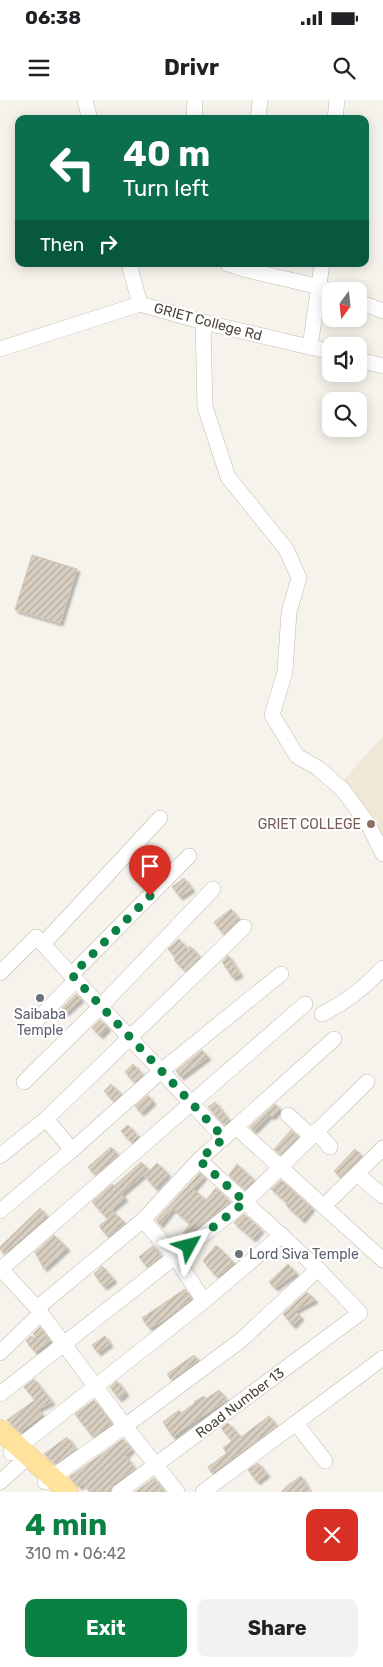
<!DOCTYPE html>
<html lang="en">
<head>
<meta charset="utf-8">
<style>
	body { margin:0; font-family:Rubik,sans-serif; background:#f2f2f2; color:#202124; height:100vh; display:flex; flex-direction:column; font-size:19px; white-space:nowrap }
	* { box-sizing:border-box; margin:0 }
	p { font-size:16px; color:#757577 }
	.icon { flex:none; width:28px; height:28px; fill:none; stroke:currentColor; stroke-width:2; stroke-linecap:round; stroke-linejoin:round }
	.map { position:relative; height:1392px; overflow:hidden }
	.details { display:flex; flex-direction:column; background:#fff; flex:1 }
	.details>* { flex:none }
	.hud { position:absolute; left:15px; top:15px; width:354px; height:152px; border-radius:10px; box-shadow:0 2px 12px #0003; background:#0b6e4f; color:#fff; overflow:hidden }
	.needle { width:32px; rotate:195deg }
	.tools { position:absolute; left:322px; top:182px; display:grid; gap:10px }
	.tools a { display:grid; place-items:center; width:45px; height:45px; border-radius:10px; background:#fff; box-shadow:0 2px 12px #0003; font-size:25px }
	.pin { position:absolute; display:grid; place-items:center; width:42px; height:42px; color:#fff; margin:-51px -21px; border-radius:50% 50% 50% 0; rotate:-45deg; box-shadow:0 0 5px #0007 }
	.pin .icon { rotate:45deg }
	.me { position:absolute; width:55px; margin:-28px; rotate:52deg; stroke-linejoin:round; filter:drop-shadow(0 0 4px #0008) }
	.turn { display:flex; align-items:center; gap:18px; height:105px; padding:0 25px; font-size:22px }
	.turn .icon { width:65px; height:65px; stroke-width:2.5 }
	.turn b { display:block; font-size:35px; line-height:42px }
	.then { display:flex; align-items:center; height:48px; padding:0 25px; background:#0003; gap:10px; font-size:19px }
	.round { display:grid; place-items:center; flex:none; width:52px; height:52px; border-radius:10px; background:#f2f2f2 }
	.headline { display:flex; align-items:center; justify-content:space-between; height:85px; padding:0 25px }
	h1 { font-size:30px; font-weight:700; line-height:38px; color:#0b8043 }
	.cta { display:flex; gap:10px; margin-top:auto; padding:10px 25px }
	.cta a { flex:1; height:58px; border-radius:10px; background:#0b8043; color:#fff; font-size:20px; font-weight:700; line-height:58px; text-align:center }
	.cta a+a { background:#f2f2f2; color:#202124 }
	.status { display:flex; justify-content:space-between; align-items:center; height:35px; padding:0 25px; background:#fff; direction:ltr }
	.status svg { height:14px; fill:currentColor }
	header { display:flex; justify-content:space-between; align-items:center; height:65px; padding:0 25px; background:#fff; font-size:22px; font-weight:700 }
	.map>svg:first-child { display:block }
	.education { fill:#efe8d6 }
	.building { fill:url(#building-hatch); stroke:#d3c7b4; filter:url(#shadow) }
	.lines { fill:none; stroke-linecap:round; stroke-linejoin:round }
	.minor-casing { stroke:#c2bbae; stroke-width:16 }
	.major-casing { stroke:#e6c16a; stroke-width:21 }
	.minor { stroke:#fff; stroke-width:15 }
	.major { stroke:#ffe39c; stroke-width:20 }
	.route { stroke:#0b8043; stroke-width:9; stroke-dasharray:0 16.2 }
	.education-dot { fill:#8d6e63; stroke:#fff; stroke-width:2 }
	.worship-dot { fill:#6b7280; stroke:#fff; stroke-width:2 }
	.labels { text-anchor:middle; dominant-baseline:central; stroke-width:4.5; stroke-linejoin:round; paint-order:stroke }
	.street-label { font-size:14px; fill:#4b4439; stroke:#fff }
	.education-label { font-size:14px; fill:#785e54; stroke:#fff; text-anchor:end }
	.worship-label { font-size:14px; fill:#5b616d; stroke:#fff }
</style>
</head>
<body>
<div class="status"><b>06:38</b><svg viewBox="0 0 49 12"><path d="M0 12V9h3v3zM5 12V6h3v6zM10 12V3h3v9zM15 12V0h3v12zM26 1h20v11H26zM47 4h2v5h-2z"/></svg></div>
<header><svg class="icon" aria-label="menu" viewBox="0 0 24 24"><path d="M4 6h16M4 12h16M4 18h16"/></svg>Drivr<svg class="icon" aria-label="search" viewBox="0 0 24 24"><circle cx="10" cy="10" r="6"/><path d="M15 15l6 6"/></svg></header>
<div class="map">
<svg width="383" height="1392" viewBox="0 0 383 1392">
	<defs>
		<pattern id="building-hatch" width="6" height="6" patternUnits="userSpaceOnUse" patternTransform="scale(1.25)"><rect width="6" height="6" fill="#d8cfc1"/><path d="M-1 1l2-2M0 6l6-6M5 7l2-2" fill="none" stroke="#b1aa9e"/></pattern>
		<filter id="shadow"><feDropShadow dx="3" dy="3" stdDeviation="1" flood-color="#0004"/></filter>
	</defs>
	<rect width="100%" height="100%" fill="#f6f3ec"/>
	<path class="education" d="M383 636V758L335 690Z"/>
	<g class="building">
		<path d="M32 455 77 469 60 523 15 510Z"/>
		<path d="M184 778 192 789 180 797 172 787Z"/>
		<path d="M231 809 239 819 223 834 214 822Z"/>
		<path d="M179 839 188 849 190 846 200 857 185 871 174 860 176 858 168 849Z"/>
		<path d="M228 855 240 874 233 878 222 862Z"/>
		<path d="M76 894 81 899 66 913 62 908Z"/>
		<path d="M100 920 108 928 100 936 92 928Z"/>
		<path d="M202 950 208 957 181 977 176 971Z"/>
		<path d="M133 964 143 975 134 982 125 972Z"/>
		<path d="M111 984 121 994 113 1001 104 991Z"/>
		<path d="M148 995 153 1002 141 1013 135 1006Z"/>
		<path d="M215 1002 229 1020 224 1024 208 1007Z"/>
		<path d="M275 1004 280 1009 272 1017 270 1015 254 1031 250 1027Z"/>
		<path d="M128 1025 138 1036 131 1042 121 1031Z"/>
		<path d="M291 1030 298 1037 280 1054 274 1049Z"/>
		<path d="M111 1047 118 1055 95 1075 88 1067Z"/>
		<path d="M355 1049 362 1056 340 1077 334 1071Z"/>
		<path d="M141 1062 149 1070 121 1094 125 1098 111 1110 125 1123 108 1137 99 1126 108 1119 92 1102 112 1084 114 1086Z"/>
		<path d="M157 1063 168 1074 155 1088 145 1076Z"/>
		<path d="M237 1064 254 1080 245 1089 229 1075Z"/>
		<path d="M200 1073 204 1077 193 1089 206 1100 216 1088 230 1102 187 1136 183 1133 190 1124 173 1109 160 1125 156 1120Z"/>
		<path d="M281 1080 312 1108 302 1120 286 1105 287 1103 271 1089Z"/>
		<path d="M40 1108 47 1116 4 1154 0 1149V1147Z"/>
		<path d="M244 1114 261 1130 253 1139 234 1123Z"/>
		<path d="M54 1135 67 1148 44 1169 35 1152Z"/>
		<path d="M216 1145 234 1163 217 1177 203 1161Z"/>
		<path d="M153 1146 161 1156 147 1167 139 1157Z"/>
		<path d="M288 1164 296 1173 275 1188 269 1182Z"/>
		<path d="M102 1166 114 1180 104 1187 94 1174Z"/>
		<path d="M185 1189 191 1199 163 1221 149 1228 142 1218Z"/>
		<path d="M307 1192 315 1200 295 1211 301 1217 293 1226 283 1214Z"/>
		<path d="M40 1227 50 1241 35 1252 26 1241 31 1236 36 1239 33 1234Z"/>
		<path d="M105 1236 110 1244 98 1253 92 1245Z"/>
		<path d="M194 1255 198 1260 171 1280 167 1274Z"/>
		<path d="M34 1279 52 1302 38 1309 42 1315 20 1332 7 1320 35 1300 24 1287Z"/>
		<path d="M117 1281 126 1293 119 1299 110 1287Z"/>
		<path d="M219 1290 227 1300 190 1324 173 1337 163 1322 179 1310 181 1313 195 1303 194 1302 204 1296 206 1299Z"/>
		<path d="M94 1300 112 1324 93 1337 75 1314Z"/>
		<path d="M269 1316 277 1326 212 1373 208 1367 227 1353 223 1348 232 1341 221 1328 228 1323 241 1337Z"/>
		<path d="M67 1337 76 1349 55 1364 44 1354Z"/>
		<path d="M123 1339 132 1350 125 1355 135 1369 113 1384 110 1392H90L83 1384 79 1387 69 1377Z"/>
		<path d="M258 1363 267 1374 257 1382 248 1370Z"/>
		<path d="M301 1376 310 1392H281L287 1386Z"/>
		<path d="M154 1378 165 1392H135L146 1384Z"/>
	</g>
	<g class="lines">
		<defs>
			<g id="minor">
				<path d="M85 0 90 19"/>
				<path d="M194 19 195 0"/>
				<path d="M258 19 260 0"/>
				<path d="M335 19 337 0"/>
				<path d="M129 164 140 204"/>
				<path d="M228 164 243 169 320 187 331 192"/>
				<path d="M359 202 383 211"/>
				<path d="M203 222 205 307 228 377 286 449 299 478 289 512 285 572 272 615 297 656 318 668 343 690 368 724 383 754"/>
				<path d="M310 247 322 164"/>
				<path d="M0 249 140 204 203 222 331 252"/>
				<path d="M359 260 383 266"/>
				<path d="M189 756 71 875 224 1038"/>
				<path d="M0 873 36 837 43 844"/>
				<path d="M71 875 43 844 160 718"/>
				<path d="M322 914C345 903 365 887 383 868"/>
				<path d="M32 925 76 880"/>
				<path d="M24 982 100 907 213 789"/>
				<path d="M288 1015 311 1036"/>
				<path d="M46 1019 72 1050"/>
				<path d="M236 1027 383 1160"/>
				<path d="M316 1031 330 1047"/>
				<path d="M0 1056 46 1019 244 827"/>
				<path d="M357 1074 383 1096"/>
				<path d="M324 1106 383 1048"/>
				<path d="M0 1111 72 1050 161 971 281 874"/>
				<path d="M0 1168 37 1208 125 1326 177 1392"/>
				<path d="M0 1170 305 904"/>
				<path d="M204 1201 282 1135"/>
				<path d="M37 1208 143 1120 199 1060 334 939"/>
				<path d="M0 1253 41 1213"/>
				<path d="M0 1294 245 1102 367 982"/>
				<path d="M296 1323 325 1361"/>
				<path d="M11 1353 204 1201 175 1157 143 1120"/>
				<path d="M0 1382 29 1356"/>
				<path d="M45 1382 125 1326 240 1241 318 1169"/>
				<path d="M119 1392 360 1213 318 1169 199 1060"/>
				<path d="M203 1392 383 1258"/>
			</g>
			<path id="major" d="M0 1330 68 1392"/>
		</defs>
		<use href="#minor" class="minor-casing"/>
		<use href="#major" class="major-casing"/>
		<use href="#minor" class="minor"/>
		<use href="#major" class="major"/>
	</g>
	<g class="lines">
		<path class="route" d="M150 796 72 875 224 1038 199 1060 245 1102 189 1146"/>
	</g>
	<circle class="education-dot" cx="371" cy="724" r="5"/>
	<g class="worship-dot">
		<circle cx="40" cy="898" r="5"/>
		<circle cx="239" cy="1154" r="5"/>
	</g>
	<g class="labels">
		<g class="street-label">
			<text transform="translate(208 222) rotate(15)">GRIET College Rd</text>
			<text transform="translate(240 1303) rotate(-37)">Road Number 13</text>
		</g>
		<g class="education-label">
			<text x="361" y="724">GRIET COLLEGE</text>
		</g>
		<g class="worship-label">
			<text x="40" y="914">Saibaba<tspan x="40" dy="16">Temple</tspan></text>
			<text x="249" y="1154" text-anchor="start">Lord Siva Temple</text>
		</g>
	</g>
</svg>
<div class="tools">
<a><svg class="needle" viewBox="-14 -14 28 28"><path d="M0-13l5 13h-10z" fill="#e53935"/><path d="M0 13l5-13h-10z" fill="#757577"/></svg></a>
<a><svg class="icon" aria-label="sound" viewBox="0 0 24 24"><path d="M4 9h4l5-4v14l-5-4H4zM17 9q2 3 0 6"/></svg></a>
<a><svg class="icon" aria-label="search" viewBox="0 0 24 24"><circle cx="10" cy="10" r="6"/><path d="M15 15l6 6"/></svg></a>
</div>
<div class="pin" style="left:150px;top:796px;background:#d93025"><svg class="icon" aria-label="arrive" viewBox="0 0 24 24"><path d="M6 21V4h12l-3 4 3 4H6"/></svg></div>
<svg class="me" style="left:189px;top:1146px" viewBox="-20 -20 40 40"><path d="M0-17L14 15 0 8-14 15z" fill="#0b8043" stroke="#fff" stroke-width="4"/></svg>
<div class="hud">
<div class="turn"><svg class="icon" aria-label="left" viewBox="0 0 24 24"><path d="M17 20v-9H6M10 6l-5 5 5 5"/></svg><div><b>40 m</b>Turn left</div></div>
<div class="then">Then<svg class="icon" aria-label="right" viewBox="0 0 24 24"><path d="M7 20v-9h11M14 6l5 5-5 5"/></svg></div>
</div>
</div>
<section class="details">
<div class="headline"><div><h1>4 min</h1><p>310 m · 06:42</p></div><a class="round" style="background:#d93025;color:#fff"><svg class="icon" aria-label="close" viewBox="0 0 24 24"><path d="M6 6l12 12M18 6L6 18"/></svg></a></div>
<div class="cta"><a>Exit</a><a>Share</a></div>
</section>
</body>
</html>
